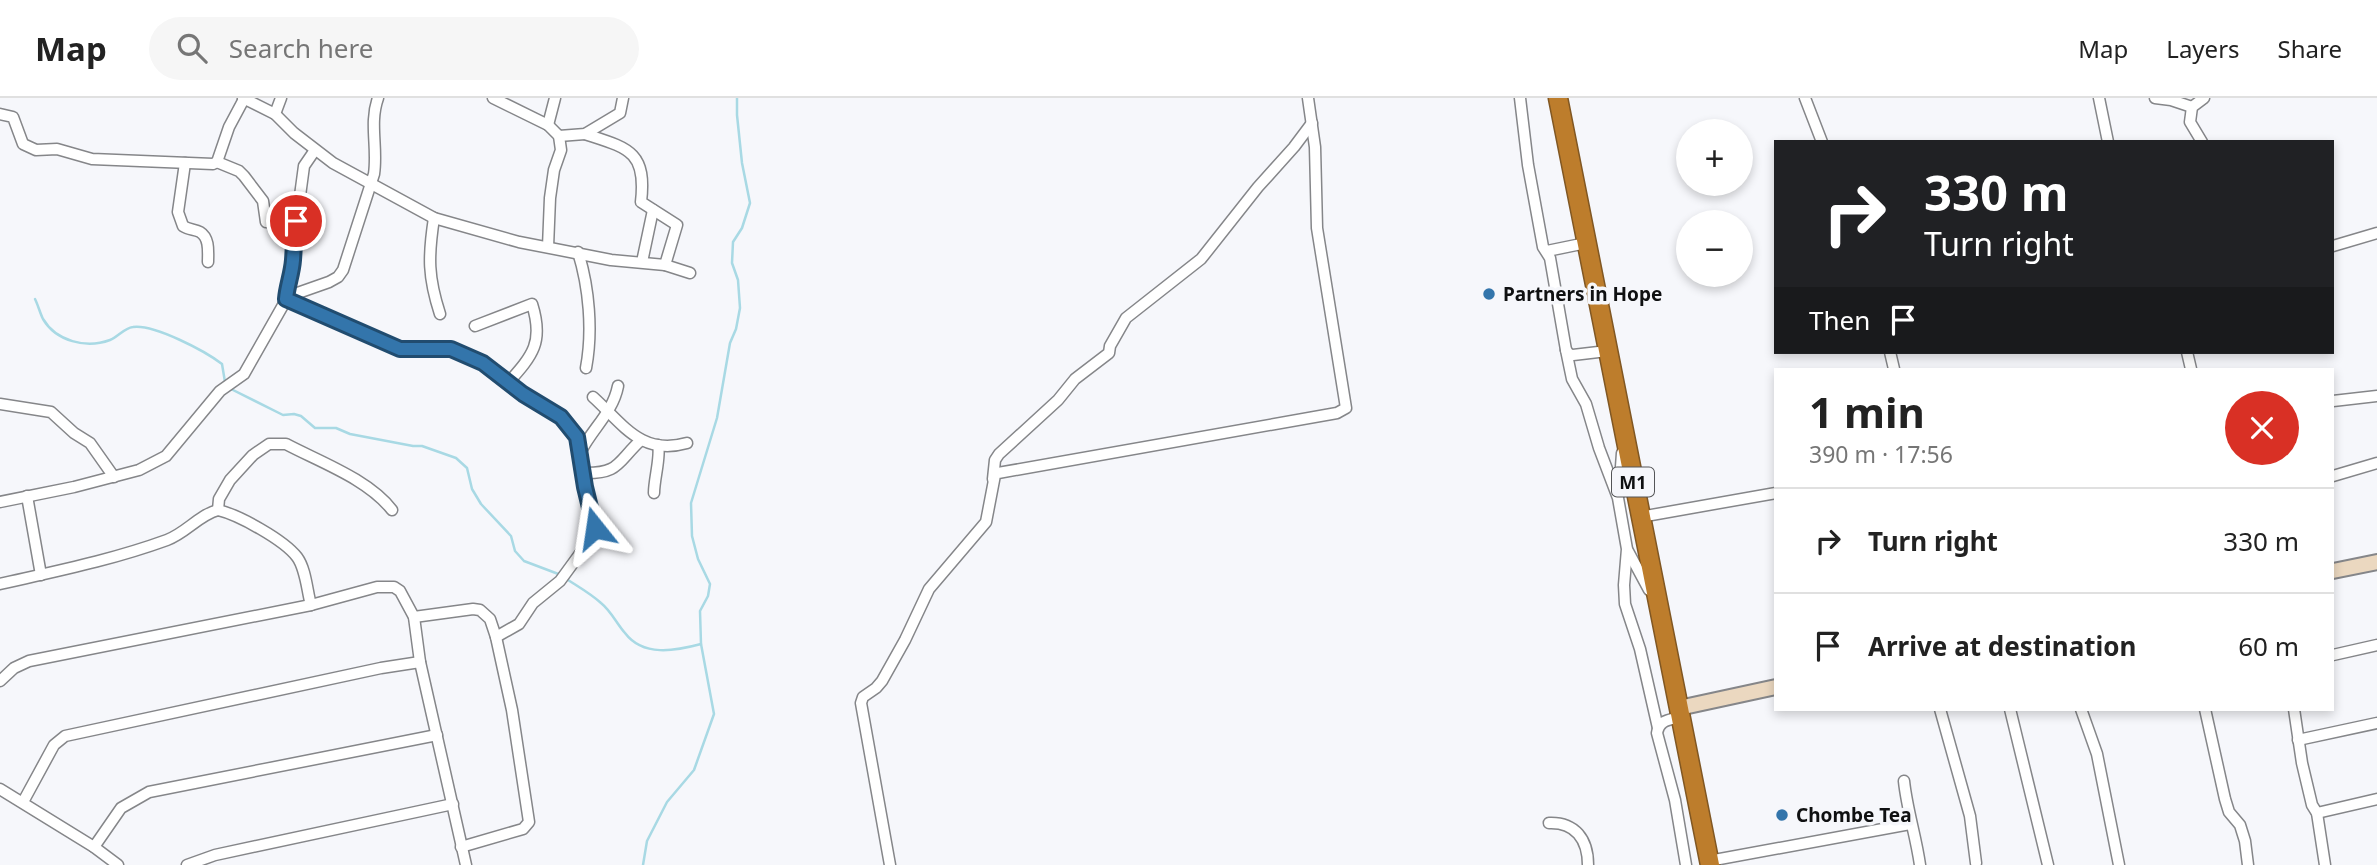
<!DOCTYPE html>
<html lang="en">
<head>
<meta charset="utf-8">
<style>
	body { margin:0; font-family:"Noto Sans",sans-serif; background:#f6f6f6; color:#222; height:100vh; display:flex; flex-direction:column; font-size:26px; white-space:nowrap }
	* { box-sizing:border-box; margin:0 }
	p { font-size:23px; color:#767676 }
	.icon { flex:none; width:38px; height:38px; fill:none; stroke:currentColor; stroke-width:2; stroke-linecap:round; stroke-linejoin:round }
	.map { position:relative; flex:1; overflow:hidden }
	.panel { position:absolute; left:1774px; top:270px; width:560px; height:343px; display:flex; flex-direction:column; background:#fff; border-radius:0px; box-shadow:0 4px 10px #0003 }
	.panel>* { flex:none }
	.banner { position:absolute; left:1774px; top:42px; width:560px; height:214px; border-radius:0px; box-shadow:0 4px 10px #0003; background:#202124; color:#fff; overflow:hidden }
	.controls { position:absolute; left:1676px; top:21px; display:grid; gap:14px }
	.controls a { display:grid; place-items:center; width:77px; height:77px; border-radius:50%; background:#fff; box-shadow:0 4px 10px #0003; font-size:35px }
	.pin { position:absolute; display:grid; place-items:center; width:60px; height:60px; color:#fff; margin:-30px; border:4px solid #fff; border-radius:50%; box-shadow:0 2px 7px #0007 }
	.me { position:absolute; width:77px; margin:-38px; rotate:345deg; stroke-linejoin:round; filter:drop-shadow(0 0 5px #0008) }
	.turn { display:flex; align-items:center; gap:24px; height:147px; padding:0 35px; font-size:32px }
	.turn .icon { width:91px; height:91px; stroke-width:2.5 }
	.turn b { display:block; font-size:49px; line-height:60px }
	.then { display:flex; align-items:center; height:66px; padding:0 35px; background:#0003; gap:14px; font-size:26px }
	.round { display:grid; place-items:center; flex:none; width:74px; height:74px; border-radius:37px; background:#f6f6f6 }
	.head { display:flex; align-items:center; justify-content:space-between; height:119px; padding:0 35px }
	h1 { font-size:42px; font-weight:700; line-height:52px }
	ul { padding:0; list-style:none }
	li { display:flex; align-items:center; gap:21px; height:105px; padding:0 35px; border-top:2px solid #e0e0e0 }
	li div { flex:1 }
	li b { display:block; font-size:26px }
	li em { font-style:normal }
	header { display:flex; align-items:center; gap:42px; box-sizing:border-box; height:98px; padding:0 35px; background:#fff; border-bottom:2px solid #e0e0e0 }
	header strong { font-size:33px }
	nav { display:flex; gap:38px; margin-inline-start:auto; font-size:24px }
	.search { width:490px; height:63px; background:#f6f6f6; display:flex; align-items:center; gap:18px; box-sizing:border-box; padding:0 24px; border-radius:38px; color:#767676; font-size:26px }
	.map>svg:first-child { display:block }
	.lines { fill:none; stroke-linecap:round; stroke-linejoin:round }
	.stream { stroke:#a8d9e4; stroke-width:2.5 }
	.street-casing { stroke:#858689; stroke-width:13 }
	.secondary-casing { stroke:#858689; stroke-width:18 }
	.highway-casing { stroke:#805723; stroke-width:21 }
	.street { stroke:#fff; stroke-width:10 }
	.secondary { stroke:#ebd8c0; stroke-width:14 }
	.highway { stroke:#bd7d2c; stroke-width:18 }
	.route-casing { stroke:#214c6f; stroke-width:18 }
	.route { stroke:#3375ab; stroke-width:12 }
	.poi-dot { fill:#3375ab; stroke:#f6f7fb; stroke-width:2.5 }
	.labels { text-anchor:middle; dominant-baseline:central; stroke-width:7; stroke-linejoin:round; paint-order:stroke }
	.shield { fill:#f6f7fb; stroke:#545557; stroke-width:2 }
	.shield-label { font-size:18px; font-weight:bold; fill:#0f1011 }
	.poi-label { font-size:19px; font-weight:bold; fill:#0f1011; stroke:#f6f7fb; text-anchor:start }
</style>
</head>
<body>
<header>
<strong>Map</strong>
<div class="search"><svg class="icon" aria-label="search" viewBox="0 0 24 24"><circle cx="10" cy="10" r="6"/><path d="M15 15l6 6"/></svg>Search here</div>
<nav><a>Map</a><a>Layers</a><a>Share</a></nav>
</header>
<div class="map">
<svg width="2377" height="767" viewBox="0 0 2377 767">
	<rect width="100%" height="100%" fill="#f6f7fb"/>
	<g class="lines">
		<g class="stream">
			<path d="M35 201C38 207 40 215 43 221 56 243 86 251 110 242 118 239 124 230 133 229 154 226 205 253 222 266L225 284"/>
			<path d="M229 290 283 317 294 316 301 318 315 330H336L350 336 413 348H422L456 360 467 370 472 391 481 406 511 438 515 453 524 463 561 477"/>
			<path d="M565 480C577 488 590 495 601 505 611 513 617 526 625 535 643 559 675 553 701 546"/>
			<path d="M643 767 647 743 667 704 694 672 714 616 701 546 700 513 708 498 710 486 698 461 692 438 691 405 717 320 730 245 736 231 740 210 738 182 732 165 733 144 742 130 750 105 742 65 737 17V0"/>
		</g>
		<defs>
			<g id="street">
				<path d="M243 0 275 16 294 35 333 65 434 120 519 144 611 162 665 167 690 175"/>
				<path d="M493 0 548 27 559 38 561 52 554 72 550 100 548 149"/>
				<path d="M1520 0 1528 67 1543 149 1550 160 1566 252 1569 256 1573 257 1607 253"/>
				<path d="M1805 0 1822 44"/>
				<path d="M2099 0 2108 44"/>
				<path d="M2155 0 2171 2 2192 9"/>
				<path d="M0 16 13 19 23 46 36 52 57 51 92 61 213 66 217 64 229 29 244 1"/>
				<path d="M275 16 281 0"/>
				<path d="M548 27 555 0"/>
				<path d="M585 36C628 50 647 53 641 104L677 127 665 167"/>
				<path d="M559 38 585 36 620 15 623 0"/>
				<path d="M2202 44 2190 24 2192 9 2204 0"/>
				<path d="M315 52 304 68 286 202 400 251 430 253 451 251 483 265 523 296 561 319 573 331 580 347 585 389 595 435 560 483 533 505 519 526 496 539"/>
				<path d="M217 64 239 73 244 78 263 103 266 124"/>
				<path d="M185 65 178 114 183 128C189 132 195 131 200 134 210 140 208 155 208 164"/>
				<path d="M434 120C428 159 428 179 440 216"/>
				<path d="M2333 148 2377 135"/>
				<path d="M1547 153 1586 145"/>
				<path d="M578 154C589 189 593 233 586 270"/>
				<path d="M642 164 653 112"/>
				<path d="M475 228 532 206C544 244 533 257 508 285"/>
				<path d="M1566 252 1572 281 1586 306 1599 350 1618 400 1627 451 1624 487 1625 506 1640 551 1658 630"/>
				<path d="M1890 254 1894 271"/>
				<path d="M2187 254 2191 271"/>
				<path d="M593 299C623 326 641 358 687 345"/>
				<path d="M2333 303 2377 298"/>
				<path d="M0 306 51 314 74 335 90 345 114 379"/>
				<path d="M581 353C593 330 613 314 618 288"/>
				<path d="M583 375C620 376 617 364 641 342"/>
				<path d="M2333 378 2377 365"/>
				<path d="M993 381 995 362 999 356 1058 302 1075 281 1109 255 1110 248 1126 220 1201 161 1258 89 1294 49 1312 25"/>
				<path d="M654 395C654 381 661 358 658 347"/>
				<path d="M1619 396 1622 355"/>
				<path d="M27 398 41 477"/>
				<path d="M0 404 74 389 139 372 166 358 220 293 244 276 286 202 292 197 329 184 338 179 343 172 374 76C378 50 369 25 378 0"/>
				<path d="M218 412 219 401 230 382 253 357 269 346H286C320 364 368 381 392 412"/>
				<path d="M1640 419 1776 395"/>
				<path d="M1628 453 1649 492"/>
				<path d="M0 486C57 473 112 462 167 442 186 435 199 417 218 412 239 417 284 442 297 459 306 471 307 493 311 507"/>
				<path d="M414 519 473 511 480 512 490 521 496 539 512 612 529 724 523 731 461 749"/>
				<path d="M2333 557 2377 547"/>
				<path d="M0 583 14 570 29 563 311 507 377 489H394L400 493 414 519 420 564 466 767"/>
				<path d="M1940 611 1970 718 1976 765"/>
				<path d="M2010 611 2048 767"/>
				<path d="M2081 611 2097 656 2119 767"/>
				<path d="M2205 611 2225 701 2229 714 2240 727 2245 743 2248 767"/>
				<path d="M2294 611 2302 665 2312 707 2317 715 2325 767"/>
				<path d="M1680 619C1669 622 1659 622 1657 635L1675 702 1686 767"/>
				<path d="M2298 642 2377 625"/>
				<path d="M1904 683C1907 712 1916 738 1920 767"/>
				<path d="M0 691 94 749 118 767"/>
				<path d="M23 704 54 647 65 638 381 570 420 564"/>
				<path d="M2317 715 2377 701"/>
				<path d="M1549 725C1575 724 1588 741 1588 767"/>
				<path d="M94 749 121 710 149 694 437 637"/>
				<path d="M1709 763 1910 726"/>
				<path d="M187 767 215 757 453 706"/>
				<path d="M890 767 861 605 863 599 876 590 882 583 905 542 929 491 986 424 995 377 998 375 1337 315 1346 310 1317 130 1315 49 1308 0"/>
			</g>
			<g id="secondary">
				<path d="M2333 473 2377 464"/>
				<path d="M1679 610 1776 589"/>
			</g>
			<path id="highway" d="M1558 0 1710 767"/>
		</defs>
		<use href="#street" class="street-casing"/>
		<use href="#secondary" class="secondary-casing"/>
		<use href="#highway" class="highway-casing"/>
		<use href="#street" class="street"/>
		<use href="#secondary" class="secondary"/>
		<use href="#highway" class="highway"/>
	</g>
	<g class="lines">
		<defs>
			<path id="route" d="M296 123C294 136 294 149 293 162 292 176 287 188 286 201L400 251H451L483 265 523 296 561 319 577 339 585 389 595 430"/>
		</defs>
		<use href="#route" class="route-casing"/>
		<use href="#route" class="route"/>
	</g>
	<g class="poi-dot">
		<circle cx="1489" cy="196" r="7"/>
		<circle cx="1782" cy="717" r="7"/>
	</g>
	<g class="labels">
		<rect class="shield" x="1612" y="369.5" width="42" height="29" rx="5"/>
		<g class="shield-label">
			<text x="1633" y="384">M1</text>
		</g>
		<g class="poi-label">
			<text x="1503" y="196">Partners in Hope</text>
			<text x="1796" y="717">Chombe Tea</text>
		</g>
	</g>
</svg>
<div class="controls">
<a>+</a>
<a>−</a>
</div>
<div class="pin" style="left:296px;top:123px;background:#d93025"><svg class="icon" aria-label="arrive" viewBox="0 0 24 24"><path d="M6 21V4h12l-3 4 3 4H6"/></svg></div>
<svg class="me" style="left:595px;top:430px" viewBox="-20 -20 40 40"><path d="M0-17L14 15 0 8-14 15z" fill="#3375ab" stroke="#fff" stroke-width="4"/></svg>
<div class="banner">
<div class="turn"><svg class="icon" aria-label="right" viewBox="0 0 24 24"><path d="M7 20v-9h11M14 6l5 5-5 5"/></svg><div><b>330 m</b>Turn right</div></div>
<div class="then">Then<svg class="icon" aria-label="arrive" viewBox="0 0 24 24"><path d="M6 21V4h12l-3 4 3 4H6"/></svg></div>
</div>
<section class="panel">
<div class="head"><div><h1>1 min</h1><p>390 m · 17:56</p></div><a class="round" style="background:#d93025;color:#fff"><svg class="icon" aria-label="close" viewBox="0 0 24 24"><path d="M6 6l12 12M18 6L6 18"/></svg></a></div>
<ul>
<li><svg class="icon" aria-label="right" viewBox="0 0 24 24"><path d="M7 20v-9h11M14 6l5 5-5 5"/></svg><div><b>Turn right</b></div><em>330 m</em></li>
<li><svg class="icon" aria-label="arrive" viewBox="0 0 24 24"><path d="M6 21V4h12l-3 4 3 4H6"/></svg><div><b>Arrive at destination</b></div><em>60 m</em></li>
</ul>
</section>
</div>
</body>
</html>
